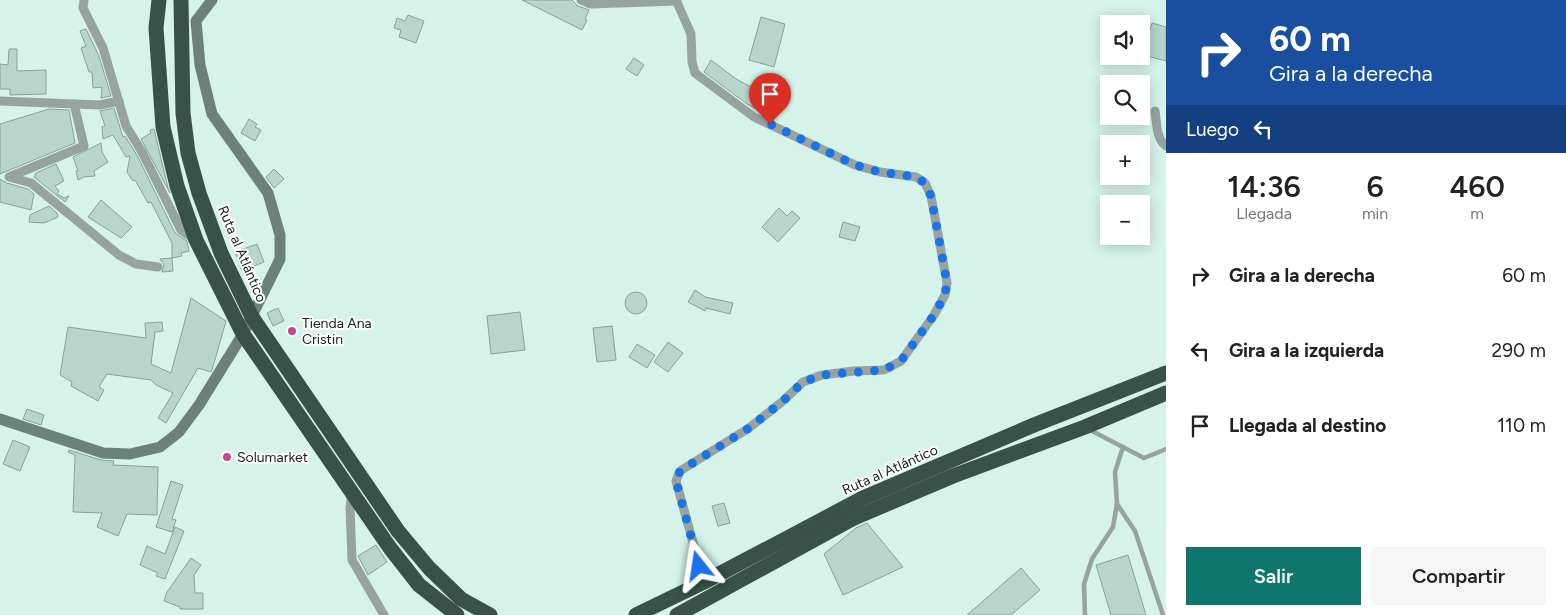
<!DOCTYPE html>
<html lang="es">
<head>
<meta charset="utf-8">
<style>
	body { margin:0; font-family:Figtree,sans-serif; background:#f6f6f6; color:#222; height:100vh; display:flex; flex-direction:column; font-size:19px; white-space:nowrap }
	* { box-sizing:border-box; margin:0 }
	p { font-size:16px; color:#767676 }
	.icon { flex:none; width:28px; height:28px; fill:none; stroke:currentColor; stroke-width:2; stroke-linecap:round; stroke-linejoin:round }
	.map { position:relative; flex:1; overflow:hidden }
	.panel { display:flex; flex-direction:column; background:#fff; width:400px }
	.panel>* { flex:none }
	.hud { background:#1a4fa0; color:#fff; overflow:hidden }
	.buttons { position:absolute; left:1100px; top:15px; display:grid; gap:10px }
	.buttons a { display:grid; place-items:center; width:50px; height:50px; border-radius:0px; background:#fff; box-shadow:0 2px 12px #0003; font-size:25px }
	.pin { position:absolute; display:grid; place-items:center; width:42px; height:42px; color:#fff; margin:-51px -21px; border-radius:50% 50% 50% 0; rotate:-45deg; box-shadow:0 0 5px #0007 }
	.pin .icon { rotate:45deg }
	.me { position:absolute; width:55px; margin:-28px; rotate:345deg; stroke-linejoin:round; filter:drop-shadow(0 0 4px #0008) }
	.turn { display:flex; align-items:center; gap:18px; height:105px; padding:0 20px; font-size:22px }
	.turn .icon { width:65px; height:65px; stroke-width:2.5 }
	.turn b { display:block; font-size:35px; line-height:42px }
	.then { display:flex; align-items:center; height:48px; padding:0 20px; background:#0003; gap:10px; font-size:19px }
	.eta { display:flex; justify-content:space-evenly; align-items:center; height:85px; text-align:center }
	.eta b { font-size:30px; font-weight:600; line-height:35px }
	.button { display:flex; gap:10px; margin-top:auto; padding:10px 20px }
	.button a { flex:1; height:58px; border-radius:0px; background:#0f766e; color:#fff; font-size:20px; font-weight:600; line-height:58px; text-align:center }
	.button a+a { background:#f6f6f6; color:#222 }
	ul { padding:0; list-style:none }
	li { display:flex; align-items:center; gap:15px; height:75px; padding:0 20px }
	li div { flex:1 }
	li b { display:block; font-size:19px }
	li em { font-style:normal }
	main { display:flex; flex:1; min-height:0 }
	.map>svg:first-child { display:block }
	.building { fill:#b7d5cb; stroke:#86a299 }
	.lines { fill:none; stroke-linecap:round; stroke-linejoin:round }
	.lane { stroke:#96a39e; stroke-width:4.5 }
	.street { stroke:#96a39e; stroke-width:9 }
	.secondary { stroke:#6d807a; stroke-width:11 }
	.highway { stroke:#38524a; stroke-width:15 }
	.route { stroke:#1a73e8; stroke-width:9; stroke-dasharray:0 16.2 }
	.poi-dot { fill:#c24798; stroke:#fff; stroke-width:2 }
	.labels { text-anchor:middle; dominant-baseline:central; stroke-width:4; stroke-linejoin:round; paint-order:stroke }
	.street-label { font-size:14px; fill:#121d19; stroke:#fff }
	.poi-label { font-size:14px; fill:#121d19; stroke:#fff; text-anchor:start }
</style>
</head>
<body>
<main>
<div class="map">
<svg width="1166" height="615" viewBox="0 0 1166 615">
	<rect width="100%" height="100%" fill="#d5f3e9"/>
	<g class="building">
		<path d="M522 0H572L578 6 589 10 585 19 587 20 582 30Z"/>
		<path d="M408 15 424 21 416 43 399 37 401 30 394 28 397 18 405 21Z"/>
		<path d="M761 17 785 24 774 67 749 60Z"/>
		<path d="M1152 23 1166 27V61L1143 55Z"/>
		<path d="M86 29 99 56 111 96 101 98 102 87 93 88 92 72H89L81 48 86 46 80 31Z"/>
		<path d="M9 49H17V71L46 70V94L10 95V89H0V64L8 65Z"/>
		<path d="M634 58 644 65 637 76 626 69Z"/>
		<path d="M711 60 736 79 777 101 769 116 747 104 704 72Z"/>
		<path d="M114 108 123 137 125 136 137 155 175 233 187 241 189 251 181 253 182 256 172 258 173 271 162 272 164 265 160 259 172 258V243L151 202 148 203 135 180 133 181 127 172 130 156 126 157 113 135 103 139 102 127 105 126 100 111Z"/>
		<path d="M49 109 69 110 75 143 0 174V124Z"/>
		<path d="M249 119 257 124 255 127 261 130 255 141 241 133Z"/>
		<path d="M154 129 168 188 170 193 141 139 151 133 150 130Z"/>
		<path d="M101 143 102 152 108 162 94 171 95 176 84 177 78 180 76 171H78L73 157Z"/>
		<path d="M56 164 64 181 55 186 59 191 57 194 64 198 69 196 65 202 34 177 36 173Z"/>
		<path d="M274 169 284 179 274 188 266 177Z"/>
		<path d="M0 179 7 183 28 189 34 194 31 210 0 202Z"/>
		<path d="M101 200 132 227 121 238 88 217Z"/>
		<path d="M49 206 57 213 58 217 44 223 29 222 30 215Z"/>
		<path d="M779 208 787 216 792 211 800 218 778 242 762 227Z"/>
		<path d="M843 222 860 227 855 241 839 237Z"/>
		<path d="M257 244 264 262 242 271 235 252Z"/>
		<path d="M695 290 705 297 733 303 730 314 706 308 705 311 688 302Z"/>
		<circle cx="636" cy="303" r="11"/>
		<path d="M191 298 226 321 212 370 211 372 198 368 166 423 158 418 173 393 156 385 151 380 107 374 99 387 104 390 98 401 71 386 72 382 60 375 68 327 146 338 145 323 162 322 163 331 155 332 151 364 171 373Z"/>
		<path d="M278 308 284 321 273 326 267 313Z"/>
		<path d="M520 312 525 350 491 354 487 316Z"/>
		<path d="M612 326 616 360 597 362 593 328Z"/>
		<path d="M668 342 683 353 668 372 654 362Z"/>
		<path d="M637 344 655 355 647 368 629 357Z"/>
		<path d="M27 409 44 415 41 425 23 419Z"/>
		<path d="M13 440 30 447 20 471 3 464Z"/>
		<path d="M69 450 101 460 114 461 113 465 158 467 157 515 127 514 118 536 97 527 102 513 73 512 75 455 68 452Z"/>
		<path d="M171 481 183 485 172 519 176 520 172 532 156 527Z"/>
		<path d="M724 503 730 523 718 526 712 506Z"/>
		<path d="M867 523 903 567 843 595 824 554 856 528Z"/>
		<path d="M175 527 184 531 165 579 156 576 158 573 140 565 147 546 165 554Z"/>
		<path d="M376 545 387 562 368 575 358 556Z"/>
		<path d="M1128 555 1146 615H1111L1096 565Z"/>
		<path d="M191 558 201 565 194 575 195 593H203V609H180V607L164 601 167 592Z"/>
		<path d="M1021 568 1040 590 1011 615H967Z"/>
	</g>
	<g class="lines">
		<g class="lane">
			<path d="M1090 430 1144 458 1166 449"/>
			<path d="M1117 504 1135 531 1163 615"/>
			<path d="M1085 615 1084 584 1092 559 1113 527 1117 504 1115 472 1123 447"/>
		</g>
		<g class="street">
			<path d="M84 0 83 8 103 48 126 126 142 152 181 230 194 239"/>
			<path d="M581 0 590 4 677 1"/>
			<path d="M676 0 691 34 692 62 695 73 754 117 855 165 880 172 916 177 925 183 931 196 947 283 945 295 934 315 901 361 884 370 854 371 822 375 803 382 783 401 749 428 680 471 676 481 704 582"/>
			<path d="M0 101 100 105 119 101"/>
			<path d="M74 104 84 146 9 177 31 183 119 255 136 264 158 267"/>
			<path d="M1155 111C1157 123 1156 139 1166 146"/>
			<path d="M352 493 350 507 352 560 384 615"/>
		</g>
		<path class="secondary" d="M0 419 103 453 130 454 160 447 179 432 199 405 243 334 280 259V235L268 193 212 114 200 65 196 21 212 0"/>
		<g class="highway">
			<path d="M159 0 156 28 163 127 177 186 196 240 243 334 390 548 419 585 457 615"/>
			<path d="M181 0 183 113 188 153 199 193 221 253 252 317 398 531 429 568 461 599 490 615"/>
			<path d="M636 615 704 582 863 498 1034 425 1166 373"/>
			<path d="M677 615 854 518 953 476 1085 427 1166 393"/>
		</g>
	</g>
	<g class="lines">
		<path class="route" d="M699 566 676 481 680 471 749 428 783 401 803 382 822 375 884 370 901 361 934 315 945 295 947 283 931 196 925 183 916 177 880 172 855 165 770 124"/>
	</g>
	<g class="poi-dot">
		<circle cx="292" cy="331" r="5"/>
		<circle cx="227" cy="457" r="5"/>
	</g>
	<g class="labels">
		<g class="street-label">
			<text transform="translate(242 254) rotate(67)">Ruta al Atlántico</text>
			<text transform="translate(890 470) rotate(-24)">Ruta al Atlántico</text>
		</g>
		<g class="poi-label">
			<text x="302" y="323">Tienda Ana<tspan x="302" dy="16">Cristin</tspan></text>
			<text x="237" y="457">Solumarket</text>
		</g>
	</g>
</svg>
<div class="buttons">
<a><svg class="icon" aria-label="sound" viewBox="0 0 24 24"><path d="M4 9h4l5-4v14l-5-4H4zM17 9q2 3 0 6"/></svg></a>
<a><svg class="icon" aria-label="search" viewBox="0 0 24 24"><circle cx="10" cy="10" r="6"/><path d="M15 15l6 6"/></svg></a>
<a>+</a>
<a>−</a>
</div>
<div class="pin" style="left:770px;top:124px;background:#d93025"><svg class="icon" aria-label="arrive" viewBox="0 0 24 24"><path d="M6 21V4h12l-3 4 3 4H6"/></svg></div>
<svg class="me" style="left:699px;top:566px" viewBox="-20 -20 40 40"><path d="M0-17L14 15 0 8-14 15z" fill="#1a73e8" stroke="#fff" stroke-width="4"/></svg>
</div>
<section class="panel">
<div class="hud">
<div class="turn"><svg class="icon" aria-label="right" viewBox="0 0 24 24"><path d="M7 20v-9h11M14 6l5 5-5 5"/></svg><div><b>60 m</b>Gira a la derecha</div></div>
<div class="then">Luego<svg class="icon" aria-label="left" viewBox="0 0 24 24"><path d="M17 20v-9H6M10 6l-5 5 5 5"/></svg></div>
</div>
<div class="eta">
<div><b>14:36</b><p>Llegada</p></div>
<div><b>6</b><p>min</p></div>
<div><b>460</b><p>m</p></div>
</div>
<ul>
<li><svg class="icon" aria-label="right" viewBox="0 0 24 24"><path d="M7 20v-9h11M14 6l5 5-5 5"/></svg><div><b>Gira a la derecha</b></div><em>60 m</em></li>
<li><svg class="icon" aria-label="left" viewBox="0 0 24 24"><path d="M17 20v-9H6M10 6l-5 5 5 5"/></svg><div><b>Gira a la izquierda</b></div><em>290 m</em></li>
<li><svg class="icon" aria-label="arrive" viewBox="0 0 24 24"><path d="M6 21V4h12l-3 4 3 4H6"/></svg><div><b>Llegada al destino</b></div><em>110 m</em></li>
</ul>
<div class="button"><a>Salir</a><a>Compartir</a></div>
</section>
</main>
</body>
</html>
